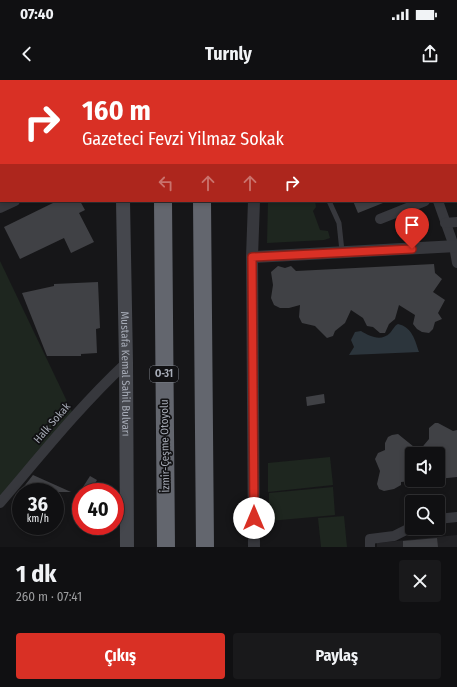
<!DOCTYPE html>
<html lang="tr">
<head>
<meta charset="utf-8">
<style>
	body { margin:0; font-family:"Fira Sans Condensed",sans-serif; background:#19191b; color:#f1f3f6; height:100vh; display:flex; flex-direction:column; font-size:15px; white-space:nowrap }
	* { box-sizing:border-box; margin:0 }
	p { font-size:13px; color:#9c9d9f }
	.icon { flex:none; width:22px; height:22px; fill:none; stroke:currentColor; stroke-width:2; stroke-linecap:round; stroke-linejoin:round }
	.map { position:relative; height:467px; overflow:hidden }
	.side { display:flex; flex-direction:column; background:#101012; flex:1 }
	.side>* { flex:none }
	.guide { position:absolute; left:0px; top:0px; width:457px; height:122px; box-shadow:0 2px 6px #0003,0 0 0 1px #303032; background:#d93025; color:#fff; overflow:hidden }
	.tools { position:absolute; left:405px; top:367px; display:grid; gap:8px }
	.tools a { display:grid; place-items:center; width:40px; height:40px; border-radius:4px; background:#101012; box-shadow:0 2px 6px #0003,0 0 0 1px #303032; font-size:20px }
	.speed { position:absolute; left:12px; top:403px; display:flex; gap:8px; font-size:20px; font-weight:700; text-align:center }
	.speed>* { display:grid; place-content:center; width:52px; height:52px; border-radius:50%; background:#101012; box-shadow:0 2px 6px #0003,0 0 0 1px #303032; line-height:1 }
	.speed small { font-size:10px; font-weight:400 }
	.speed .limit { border:6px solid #d22; background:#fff; color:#111 }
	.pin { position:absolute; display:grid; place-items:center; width:34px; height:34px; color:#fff; margin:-41px -17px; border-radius:50% 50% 50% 0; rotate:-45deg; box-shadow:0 0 4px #0007 }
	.pin .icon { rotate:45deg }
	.me { position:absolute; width:44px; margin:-22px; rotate:0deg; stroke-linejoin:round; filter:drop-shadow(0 0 3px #0008) }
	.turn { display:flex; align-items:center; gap:14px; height:84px; padding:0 16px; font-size:18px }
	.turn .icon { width:52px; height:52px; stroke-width:2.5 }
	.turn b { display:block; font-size:28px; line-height:34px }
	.lanes { display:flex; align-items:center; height:38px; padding:0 16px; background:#0003; justify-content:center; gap:20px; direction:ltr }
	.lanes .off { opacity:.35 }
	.round { display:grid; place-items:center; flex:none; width:42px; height:42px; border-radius:4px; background:#19191b }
	.headline { display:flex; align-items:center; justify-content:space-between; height:68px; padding:0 16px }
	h1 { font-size:24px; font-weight:700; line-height:30px }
	.button { display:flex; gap:8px; margin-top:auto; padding:8px 16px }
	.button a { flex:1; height:46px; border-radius:4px; background:#d93025; color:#fff; font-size:16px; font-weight:700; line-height:46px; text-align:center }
	.button a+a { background:#19191b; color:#f1f3f6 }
	.status { display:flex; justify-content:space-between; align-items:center; height:28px; padding:0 20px; background:#101012; direction:ltr }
	.status svg { height:11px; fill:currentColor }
	header { display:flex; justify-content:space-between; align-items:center; height:52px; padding:0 16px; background:#101012; font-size:18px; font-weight:700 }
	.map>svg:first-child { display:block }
	.built { fill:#222225 }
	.green { fill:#1e261f }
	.water { fill:#2c353c }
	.building { fill:#404145 }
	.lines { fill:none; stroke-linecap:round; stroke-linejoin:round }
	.service { stroke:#37383d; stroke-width:5 }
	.minor { stroke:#37383d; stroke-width:10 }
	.tertiary { stroke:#37383d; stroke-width:12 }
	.secondary { stroke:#45474d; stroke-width:14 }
	.motorway { stroke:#63666e; stroke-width:18 }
	.route-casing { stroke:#8d1f18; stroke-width:10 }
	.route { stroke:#d93025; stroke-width:7 }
	.labels { text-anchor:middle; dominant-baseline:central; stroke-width:3.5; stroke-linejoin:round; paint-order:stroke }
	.shield { fill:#111113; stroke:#7b7e86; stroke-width:1 }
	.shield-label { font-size:10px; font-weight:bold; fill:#a8adb8 }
	.street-label { font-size:11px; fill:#a8adb8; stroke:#111113 }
</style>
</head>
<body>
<div class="status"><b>07:40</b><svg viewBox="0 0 49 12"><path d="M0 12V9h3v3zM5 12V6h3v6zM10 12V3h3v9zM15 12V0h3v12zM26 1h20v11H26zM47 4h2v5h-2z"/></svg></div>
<header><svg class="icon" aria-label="back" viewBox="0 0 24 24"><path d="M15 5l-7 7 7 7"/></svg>Turnly<svg class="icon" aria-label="share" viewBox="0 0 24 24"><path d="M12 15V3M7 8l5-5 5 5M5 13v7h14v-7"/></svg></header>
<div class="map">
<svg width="457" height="467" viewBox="0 0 457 467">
	<rect width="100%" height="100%" fill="#161618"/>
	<path class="built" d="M457 455V467H377V463Z"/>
	<g class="green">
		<path d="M268 121H315L316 127 313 131 320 150 328 151 330 158 324 160 267 163Z"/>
		<path d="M0 181 74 336 0 423Z"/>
		<path d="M330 377 333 405 268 412V383Z"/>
		<path d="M333 407 335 435 269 441V413Z"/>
		<path d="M344 436 347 467H321L318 438Z"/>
	</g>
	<path class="water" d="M398 244C412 247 415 260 419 272L349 275 354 267 351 260 355 252 361 251C369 256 381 262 390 253 393 250 394 246 398 244Z"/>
	<g class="building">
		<path d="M57 121H80L85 130 79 133 94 162 71 173 64 158 20 179 4 147Z"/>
		<path d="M353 121H388L358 133Z"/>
		<path d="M434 184 435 193 442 199 433 212 445 220 438 233 442 239 435 242 433 249 429 253 422 252 417 249 413 244 415 235 399 225 395 239 389 244 385 253H380L373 247 367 246 363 238 351 230 345 243 335 251 333 256 327 258 315 246 302 243 299 237 300 225 289 228H280L274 225 271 218 273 205 271 192 278 186 285 188 291 186 296 191Z"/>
		<path d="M98 202 100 248 96 249 97 273 81 274V276H47L22 213 54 206V204Z"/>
		<path d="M324 314 325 323 307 326 306 317Z"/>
		<path d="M435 343H438L453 351 457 350V397L438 399V374H412V401L401 402V405L394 409 384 411 379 409 377 404 380 391 375 379 378 373 385 370V363L388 357 392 355 398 354 419 371 429 359V348Z"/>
		<path d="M33 395 71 412H26L22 409Z"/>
		<path d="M90 396 97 400 90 412 83 407Z"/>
		<path d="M437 458 438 467H403V461Z"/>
	</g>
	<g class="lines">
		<path class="service" d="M329 121 339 143 342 171"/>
		<g class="minor">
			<path d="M382 0 383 1"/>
			<path d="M456 11H457"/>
			<path d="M456 109 457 108"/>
			<path d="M438 121 454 166 457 183"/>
			<path d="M0 128 15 121"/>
			<path d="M380 139 425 121"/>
			<path d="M445 143 457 142"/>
			<path d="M0 423C41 375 80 326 126 283"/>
			<path d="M438 439 457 437"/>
			<path d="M370 467V459L394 456 412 447"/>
		</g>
		<g class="tertiary">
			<path d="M257 0V1"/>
			<path d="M252 177 457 166"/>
			<path d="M254 467 252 177 254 121"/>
		</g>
		<g class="secondary">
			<path d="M120 0V1"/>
			<path id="s1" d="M123 121 126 283 127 467"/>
		</g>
		<g class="motorway">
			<path d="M162 0V1"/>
			<path d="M201 0V1"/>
			<path d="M163 121 166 467"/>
			<path d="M202 121 205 467"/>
		</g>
	</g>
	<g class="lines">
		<defs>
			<path id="route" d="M254 438 252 177 412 169"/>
		</defs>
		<use href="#route" class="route-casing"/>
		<use href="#route" class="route"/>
	</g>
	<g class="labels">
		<rect class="shield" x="150" y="286" width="28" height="16" rx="3"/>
		<g class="shield-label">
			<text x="164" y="294">O-31</text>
		</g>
		<g class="street-label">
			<text stroke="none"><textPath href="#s1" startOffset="173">Mustafa Kemal Sahil Bulvarı</textPath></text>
			<text transform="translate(52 343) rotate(-49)">Halk Sokak</text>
			<text transform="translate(165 366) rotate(-91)">İzmir-Çeşme Otoyolu</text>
		</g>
	</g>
</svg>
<div class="tools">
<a><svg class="icon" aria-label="sound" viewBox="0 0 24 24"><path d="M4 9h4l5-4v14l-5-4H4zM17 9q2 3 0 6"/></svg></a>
<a><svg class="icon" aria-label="search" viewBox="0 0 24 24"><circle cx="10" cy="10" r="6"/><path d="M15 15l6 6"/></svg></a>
</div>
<div class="speed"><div>36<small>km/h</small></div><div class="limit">40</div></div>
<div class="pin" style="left:412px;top:169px;background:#d93025"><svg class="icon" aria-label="arrive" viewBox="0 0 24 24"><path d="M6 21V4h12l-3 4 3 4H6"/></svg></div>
<svg class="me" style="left:254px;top:438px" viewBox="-20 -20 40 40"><circle r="19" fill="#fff"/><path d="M0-13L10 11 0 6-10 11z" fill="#d93025"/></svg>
<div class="guide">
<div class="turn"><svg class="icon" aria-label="right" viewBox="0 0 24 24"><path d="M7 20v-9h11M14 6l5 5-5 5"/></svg><div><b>160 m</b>Gazeteci Fevzi Yilmaz Sokak</div></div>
<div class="lanes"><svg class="icon off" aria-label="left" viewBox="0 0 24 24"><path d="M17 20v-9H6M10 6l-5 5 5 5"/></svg><svg class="icon off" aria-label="ahead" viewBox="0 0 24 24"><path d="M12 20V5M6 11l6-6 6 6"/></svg><svg class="icon off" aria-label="ahead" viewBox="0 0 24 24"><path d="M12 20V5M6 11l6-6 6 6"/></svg><svg class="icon" aria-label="right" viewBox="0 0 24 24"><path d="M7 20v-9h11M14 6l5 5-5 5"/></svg></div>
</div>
</div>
<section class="side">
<div class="headline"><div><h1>1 dk</h1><p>260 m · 07:41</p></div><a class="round"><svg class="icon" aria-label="close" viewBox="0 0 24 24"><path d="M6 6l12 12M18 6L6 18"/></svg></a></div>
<div class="button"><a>Çıkış</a><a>Paylaş</a></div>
</section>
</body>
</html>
